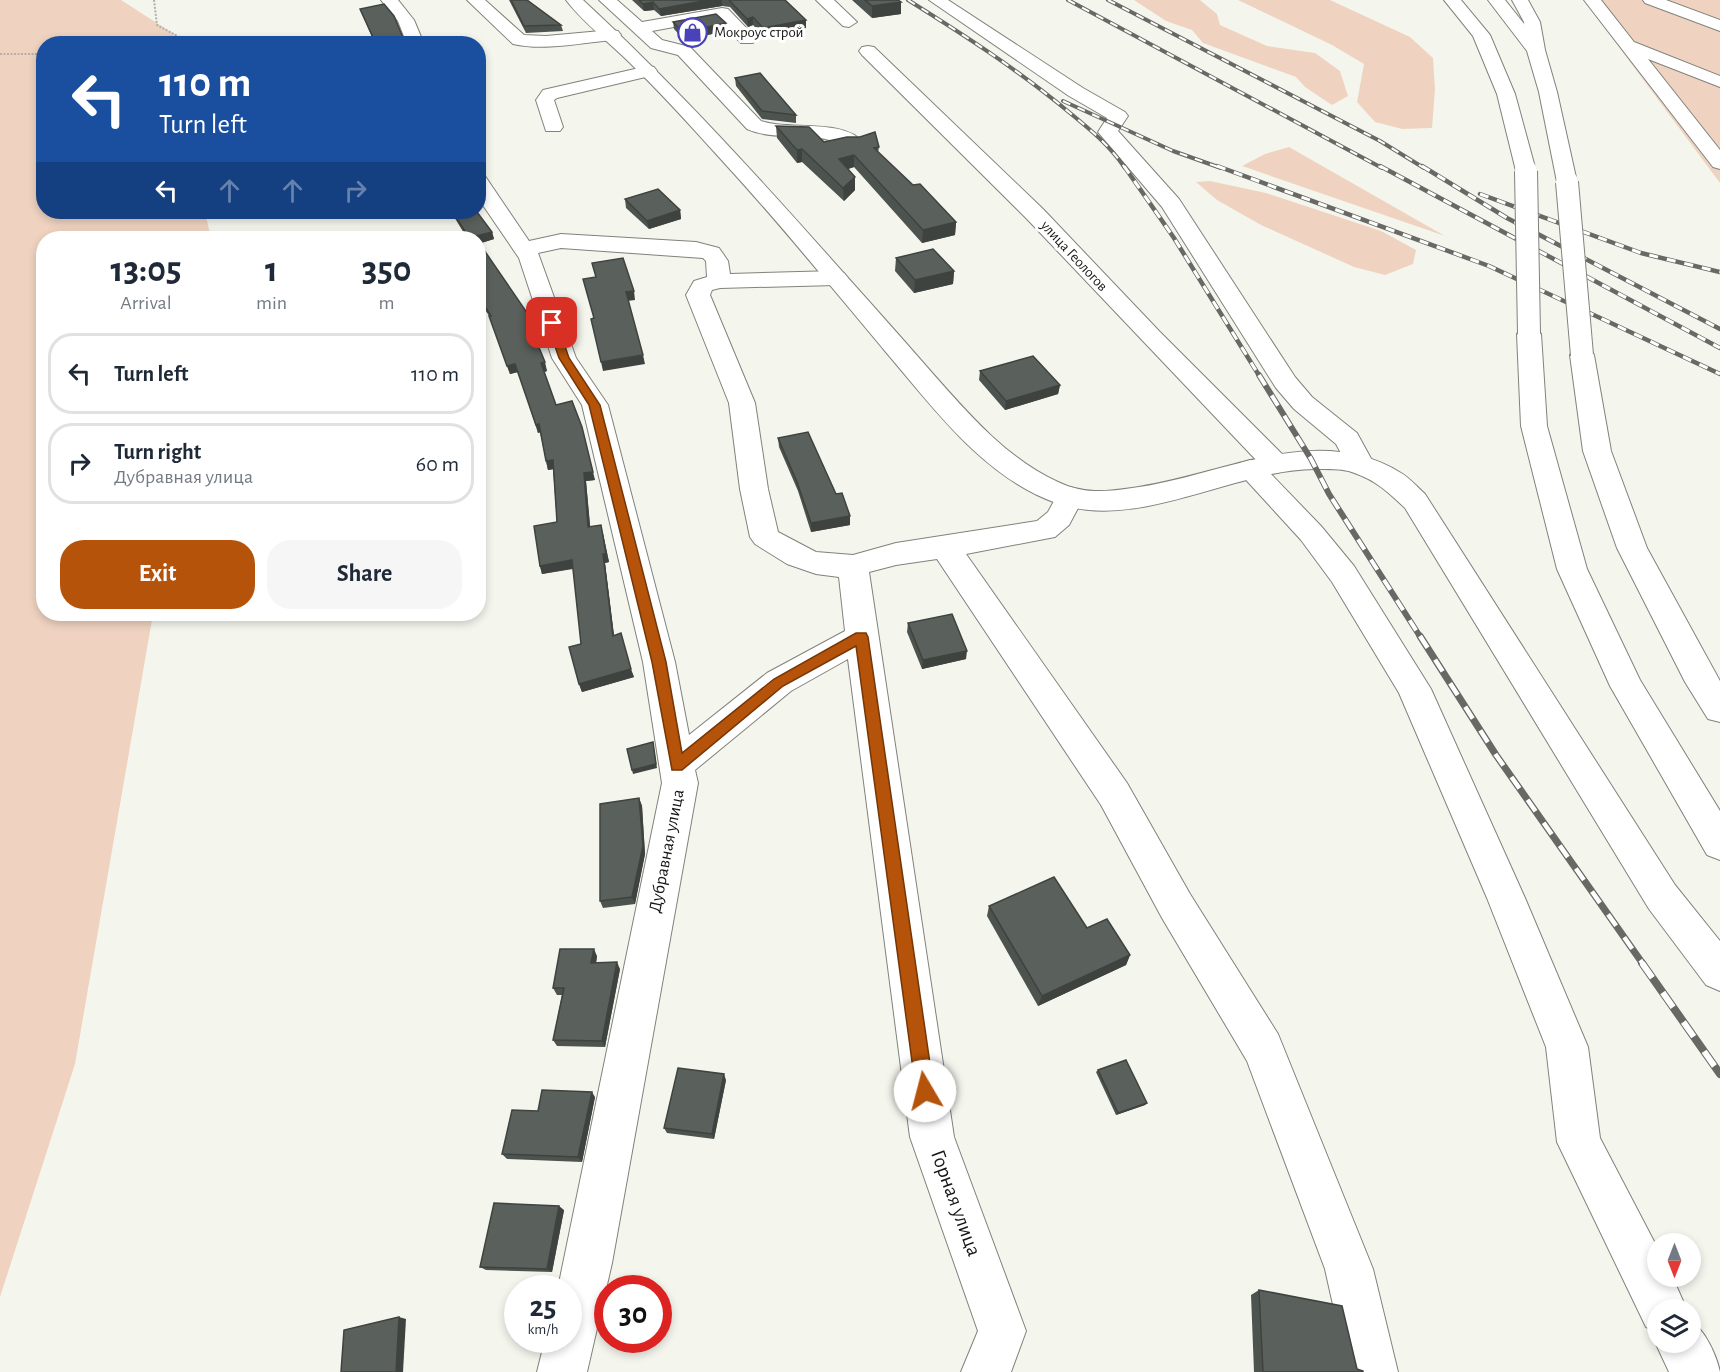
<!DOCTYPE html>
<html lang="en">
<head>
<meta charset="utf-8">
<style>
	body { margin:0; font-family:"Alegreya Sans",sans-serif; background:#f6f6f7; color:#1f2937; height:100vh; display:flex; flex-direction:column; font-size:22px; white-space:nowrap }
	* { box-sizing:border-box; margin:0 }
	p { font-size:20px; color:#747a83 }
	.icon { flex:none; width:33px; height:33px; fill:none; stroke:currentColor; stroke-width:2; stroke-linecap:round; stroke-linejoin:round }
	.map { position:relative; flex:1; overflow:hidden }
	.sheet { position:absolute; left:36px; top:231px; width:450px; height:390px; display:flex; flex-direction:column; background:#fff; border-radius:24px; box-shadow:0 3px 9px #0003 }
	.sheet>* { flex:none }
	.hud { position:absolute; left:36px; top:36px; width:450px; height:183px; border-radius:24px; box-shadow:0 3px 9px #0003; background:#1a4fa0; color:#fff; overflow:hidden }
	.needle { width:39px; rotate:180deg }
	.fabs { position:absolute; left:1647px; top:1233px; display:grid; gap:12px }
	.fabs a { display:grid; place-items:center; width:54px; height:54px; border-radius:50%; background:#fff; box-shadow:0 3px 9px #0003; font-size:30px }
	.speed { position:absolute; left:504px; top:1275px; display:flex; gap:12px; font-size:30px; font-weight:700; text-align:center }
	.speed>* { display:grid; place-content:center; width:78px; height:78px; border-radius:50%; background:#fff; box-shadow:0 3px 9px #0003; line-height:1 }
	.speed small { font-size:15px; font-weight:400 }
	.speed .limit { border:9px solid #d22; background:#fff; color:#111 }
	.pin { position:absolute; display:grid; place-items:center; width:51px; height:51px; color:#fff; margin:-26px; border-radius:12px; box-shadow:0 3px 9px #0006 }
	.me { position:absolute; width:66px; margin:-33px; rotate:352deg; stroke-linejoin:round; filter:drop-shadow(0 0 4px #0008) }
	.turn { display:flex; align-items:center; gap:21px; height:126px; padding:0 24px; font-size:27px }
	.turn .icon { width:78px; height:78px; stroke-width:2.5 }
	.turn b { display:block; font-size:42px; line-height:51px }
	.lanes { display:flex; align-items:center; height:57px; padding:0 24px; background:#0003; justify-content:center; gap:30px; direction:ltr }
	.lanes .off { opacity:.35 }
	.eta { display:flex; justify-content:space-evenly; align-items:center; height:102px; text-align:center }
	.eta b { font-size:36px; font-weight:700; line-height:42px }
	.button { display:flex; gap:12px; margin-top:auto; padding:12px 24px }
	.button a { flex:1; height:69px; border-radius:24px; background:#b45309; color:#fff; font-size:24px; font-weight:700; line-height:69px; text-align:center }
	.button a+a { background:#f6f6f7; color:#1f2937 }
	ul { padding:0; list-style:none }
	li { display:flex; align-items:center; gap:18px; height:81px; margin:0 12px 9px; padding:0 12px; border:3px solid #e0e1e3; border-radius:24px }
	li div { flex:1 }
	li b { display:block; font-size:22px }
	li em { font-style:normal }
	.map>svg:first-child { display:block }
	.green { fill:#efd3c0 }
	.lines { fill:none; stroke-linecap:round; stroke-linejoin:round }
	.minor-casing { stroke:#80827b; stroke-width:2 }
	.major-casing { stroke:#80827b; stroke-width:2 }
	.highway-casing { stroke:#80827b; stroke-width:2 }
	.path { stroke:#b0b1ab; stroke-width:2; stroke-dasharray:2 1.5; stroke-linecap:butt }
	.minor { fill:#fff; fill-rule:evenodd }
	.major { fill:#fff; fill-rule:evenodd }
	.highway { fill:#fff; fill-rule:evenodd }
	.rail-far4-casing { stroke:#686964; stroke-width:4 }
	.rail-far3-casing { stroke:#686964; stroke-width:4.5 }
	.rail-far2-casing { stroke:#686964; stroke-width:6 }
	.rail-far1-casing { stroke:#686964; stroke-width:7 }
	.rail-casing { stroke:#686964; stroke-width:8 }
	.rail-far4 { stroke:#fff; stroke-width:2; stroke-dasharray:8; stroke-linecap:butt }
	.rail-far3 { stroke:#fff; stroke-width:3; stroke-dasharray:9; stroke-linecap:butt }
	.rail-far2 { stroke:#fff; stroke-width:4; stroke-dasharray:12; stroke-linecap:butt }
	.rail-far1 { stroke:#fff; stroke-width:4.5; stroke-dasharray:14; stroke-linecap:butt }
	.rail { stroke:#fff; stroke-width:6; stroke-dasharray:18; stroke-linecap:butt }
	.highway-bridge-casing { stroke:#80827b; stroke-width:24; stroke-linecap:butt }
	.highway-bridge { stroke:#fff; stroke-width:22 }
	.wall { fill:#4d534e }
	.shaded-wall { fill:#3f4340 }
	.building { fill:#5a605b; stroke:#3f4340; stroke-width:1.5 }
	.route { fill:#b45309; stroke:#753606; stroke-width:1.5 }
	.labels { text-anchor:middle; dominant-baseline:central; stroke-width:6; stroke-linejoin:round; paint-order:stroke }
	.far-poi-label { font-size:15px; fill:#161714; stroke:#fff; text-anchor:start }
	.far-street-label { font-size:15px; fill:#161714; stroke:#fff }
	.street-label { font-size:18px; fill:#161714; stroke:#fff }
	.near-street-label { font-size:21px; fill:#161714; stroke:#fff }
</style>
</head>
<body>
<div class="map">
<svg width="1720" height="1372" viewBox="0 0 1720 1372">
	<rect width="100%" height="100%" fill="#f4f6ee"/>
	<g class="green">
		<path d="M0 0H121L188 43 44 44V212H205L211 238H44V614H153L75 1064 0 1297Z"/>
		<path d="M1134 0H1200L1217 14 1220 25 1267 46 1315 53 1340 71 1348 96 1332 105 1305 87 1296 77 1203 43 1192 30 1166 21Z"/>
		<path d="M1238 0H1330L1410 37 1433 58 1435 89 1432 128 1402 129 1375 122 1357 102 1364 64 1332 45Z"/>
		<path d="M1584 0H1720V183Z"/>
		<path d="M1289 147 1445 236 1242 166 1265 154Z"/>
		<path d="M1210 181 1266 193 1381 231 1416 250 1413 264 1385 275 1354 267 1261 225 1217 200 1196 182Z"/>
	</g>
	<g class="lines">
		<defs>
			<g id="minor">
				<path d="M381 0H398L414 20 424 44H407L398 21Z"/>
				<path d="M467 0H485L524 35 546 36 612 30 618 31 621 35 618 39 612 40C581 43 544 51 513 44Z"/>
				<path d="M599 0H617L642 22 722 8 728 9 753 35 756 39 753 43H741L718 19 652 31 662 40 690 47 761 121C787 131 846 118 863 143L860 147C848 150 844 144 833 141 805 132 774 141 747 129L678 55 651 48Z"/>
				<path d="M816 0H834L857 22 849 27 843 26Z"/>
				<path d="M929 0H948L1083 88 1125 112 1128 116 1118 131 1179 199 1295 377 1312 397 1357 433 1374 464 1370 470 1360 473 1350 470 1336 444 1294 409 1276 388 1162 207 1098 132 1107 118 1069 96Z"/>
				<path d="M1584 0H1601L1634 42 1720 76V87L1648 59 1720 150V169L1713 167Z"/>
				<path d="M1643 0H1666L1720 20V31L1645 3Z"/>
				<path d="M868 46 874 47 1043 209 1160 332 1286 458 1290 464 1286 470 1276 473 1268 471 1321 526 1354 566 1431 689 1525 898 1588 1047 1600 1138 1658 1249V1276H1672L1687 1310H1658V1332L1646 1327 1557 1142 1546 1047 1487 898 1399 693 1332 582 1301 540 1236 469 1240 463 1250 460 1258 462 1027 219 862 55 859 51 862 47Z"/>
				<path d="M648 66 654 67 657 71 654 75 557 98 554 100 563 127 560 131H546L536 100 543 90Z"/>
				<path d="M478 174 485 176 529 241 561 234 696 242 719 248 728 261 730 274 836 271 844 273 848 278 844 283 836 285 720 288 712 290 710 295 755 403 768 489 778 532 816 552 853 555 896 543 1037 521 1048 512 1060 490 1070 487 1080 490 1084 497 1069 525 1055 537 966 554 1127 783 1190 894 1278 1034 1373 1269 1398 1372H1348L1325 1269 1247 1061 1162 918 1101 805 937 559 896 565 869 572 954 1137 1026 1331 1011 1372H961L978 1331 910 1137 848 659 791 691 695 770 698 783 612 1263 587 1372H537L545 1340H568V1288H558L662 783 643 662 582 405 552 358 519 258 478 198ZM561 248 703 258 706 261 707 277 694 281 686 295 729 403 740 489 750 537 755 544 787 564 816 574 839 577 845 631 767 673 689 735 675 662 608 405 576 358 538 253Z"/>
				<path d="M1690 1322C1705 1328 1717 1357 1720 1372H1669L1655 1342 1658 1337V1342H1690Z"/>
			</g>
			<g id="major">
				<path d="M566 0H583C678 88 763 182 849 279 875 308 901 337 927 367 965 410 1005 458 1058 482 1082 494 1106 492 1132 488 1220 477 1316 420 1401 473 1410 478 1417 487 1425 494L1675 885 1720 941V991L1706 985 1649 909 1405 508C1390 494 1377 481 1357 474 1344 468 1329 469 1315 469 1231 470 1138 532 1056 503 983 477 933 407 885 351 833 289 782 226 727 166 697 133 667 99 635 68 613 45 585 25 566 0Z"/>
				<path d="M1512 0H1528L1540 22 1545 50 1542 54H1530L1527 50 1524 22Z"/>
			</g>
			<g id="highway">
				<path d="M1444 0H1461L1490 35 1515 94 1536 171 1533 175H1519L1516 171 1497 94 1473 36Z"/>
				<path d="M1488 0H1505L1545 50 1557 92 1577 182 1574 186 1567 188 1560 186 1557 182 1539 92 1527 51Z"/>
				<path d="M1529 327 1538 329 1541 334 1547 426 1587 569 1640 680 1720 811V860L1707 855 1610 686 1557 569 1521 426 1517 334 1520 329Z"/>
				<path d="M1582 348 1591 350 1594 355 1611 451 1647 548 1720 681V722L1708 719 1685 682 1617 548 1583 451 1570 355 1573 350Z"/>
			</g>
		</defs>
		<use href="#minor" class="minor-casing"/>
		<use href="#major" class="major-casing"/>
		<use href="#highway" class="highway-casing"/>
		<g class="path">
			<path d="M154 0 157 25 181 38 179 44"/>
			<path d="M0 54H44"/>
		</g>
		<use href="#minor" class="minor"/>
		<use href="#major" class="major"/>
		<use href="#highway" class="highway"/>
		<defs>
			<g id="rail-far4">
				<path d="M908 0C964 35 1020 71 1070 113 1092 131 1109 145 1125 168"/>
				<path d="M1068 0 1382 168"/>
				<path d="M1108 0 1380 141 1424 168"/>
				<path d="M1063 101 1173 151 1221 168"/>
			</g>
			<g id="rail-far3">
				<path d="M1124 166 1174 238 1260 377"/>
				<path d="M1217 166 1489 266 1720 374"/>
				<path d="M1380 166 1720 348"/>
				<path d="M1422 166 1507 218 1720 329"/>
				<path d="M1480 194 1641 253 1720 272"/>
			</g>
			<path id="rail-far2" d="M1259 375 1311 459 1329 494 1421 638"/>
			<path id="rail-far1" d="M1420 636 1496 755 1643 964"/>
			<path id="rail" d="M1642 963 1720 1074"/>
		</defs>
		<use href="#rail-far4" class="rail-far4-casing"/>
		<use href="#rail-far3" class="rail-far3-casing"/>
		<use href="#rail-far2" class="rail-far2-casing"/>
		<use href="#rail-far1" class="rail-far1-casing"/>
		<use href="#rail" class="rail-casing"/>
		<use href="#rail-far4" class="rail-far4"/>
		<use href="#rail-far3" class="rail-far3"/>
		<use href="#rail-far2" class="rail-far2"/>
		<use href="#rail-far1" class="rail-far1"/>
		<use href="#rail" class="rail"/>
		<defs>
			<g id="highway-bridge">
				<path d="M1526 171 1529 334"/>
				<path d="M1567 182 1582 355"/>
			</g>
		</defs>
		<use href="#highway-bridge" class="highway-bridge-casing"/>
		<use href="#highway-bridge" class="highway-bridge"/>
	</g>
	<g class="wall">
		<path d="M509 0H527L561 25 563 31 526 33Z"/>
		<path d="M632 0H785L806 20V28L763 36 753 25 748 27 730 7 722 6 661 16 654 10 644 11Z"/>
		<path d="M852 0H898L901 2V14L872 18Z"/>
		<path d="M360 9 404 40 422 44H375Z"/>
		<path d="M673 22 726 31 684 40 674 29Z"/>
		<path d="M735 78 796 115V123L762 119 736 86Z"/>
		<path d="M776 126 824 142 879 147 878 153 913 185 956 222 955 235 922 243 854 167 848 169 855 190 844 201 802 162 797 163 777 138Z"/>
		<path d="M625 199 680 210 681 219 649 229 626 208Z"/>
		<path d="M451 212H477L492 232 494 239 478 244V238H467Z"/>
		<path d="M478 251 532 320 535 329H531L547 371 544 372 556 405 595 480 586 481 590 527 603 533 609 562 605 563 614 635 634 677 582 692 579 684 581 644 573 569 542 574 540 566 557 522 553 469 548 470 540 432 538 433 518 372 510 374 490 317 478 300Z"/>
		<path d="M896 258 954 271 953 284 914 293 895 271Z"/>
		<path d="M980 371 1060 385 1058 394 1005 410 979 380Z"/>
		<path d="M778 438 850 525 811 532 798 491 779 447Z"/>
		<path d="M908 623 966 659 922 669 907 632Z"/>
		<path d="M639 798 642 806 645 854 635 904 603 908 600 901Z"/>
		<path d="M989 906 1087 928 1130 955 1126 965 1038 1006 987 916Z"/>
		<path d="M597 956 596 963 620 969 605 1047 557 1046 553 1040 562 995H557L553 988Z"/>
		<path d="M1098 1070 1147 1103 1145 1105 1116 1115 1096 1072Z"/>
		<path d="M726 1080 714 1139 667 1133 664 1128Z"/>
		<path d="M595 1097 582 1162 507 1159 502 1154 538 1111Z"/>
		<path d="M564 1210 552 1272 486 1270 480 1267Z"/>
		<path d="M1259 1290 1357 1369 1363 1372H1254L1251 1295Z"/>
	</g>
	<g class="shaded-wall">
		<path d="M709 0H722V6L661 16 659 9Z"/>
		<path d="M653 2 654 10 644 11 643 4Z"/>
		<path d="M901 2V14L872 18V6Z"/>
		<path d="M753 17V25L748 27 747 19Z"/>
		<path d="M806 20V28L763 36V28Z"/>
		<path d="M726 23V31L684 40 683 32Z"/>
		<path d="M802 149V162L797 163V150Z"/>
		<path d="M854 155V167L839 172V159Z"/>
		<path d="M855 177V190L844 201 843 188Z"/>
		<path d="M680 210 681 219 649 229 647 221Z"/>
		<path d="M956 222 955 235 922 243 923 230Z"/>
		<path d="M492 232 494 239 478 244V238H469Z"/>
		<path d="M954 271 953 284 914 293 915 280Z"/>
		<path d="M634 291 635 300 627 301 626 292Z"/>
		<path d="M532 320 535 329H530L528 321Z"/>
		<path d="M643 355 645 364 603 371 601 362Z"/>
		<path d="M545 362 547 371 544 372 541 363Z"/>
		<path d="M515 364 518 372 510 374 507 366Z"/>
		<path d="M1060 385 1058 394 1005 410 1006 401Z"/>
		<path d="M539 424 541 432 538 433 536 425Z"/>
		<path d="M582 427 595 480 586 481 591 535 588 527 584 473Z"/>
		<path d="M553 460 555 469 548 470 546 461Z"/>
		<path d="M850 516V525L811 532V523Z"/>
		<path d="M601 525 609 562 605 563 615 644 613 636 603 554Z"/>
		<path d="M572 560 575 568 542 574 540 566Z"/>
		<path d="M967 651 966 659 922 669 923 660Z"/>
		<path d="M631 669 634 677 582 692 579 684Z"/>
		<path d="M653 742 657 768 633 774 632 770Z"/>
		<path d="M639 798 642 806 645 854 635 904 632 897Z"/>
		<path d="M594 949 597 956 595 970 591 963Z"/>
		<path d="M1130 955 1126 965 1038 1006 1042 996Z"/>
		<path d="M617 962 620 969 605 1047 602 1041Z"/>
		<path d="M724 1074 726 1080 714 1139 712 1134Z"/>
		<path d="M592 1092 595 1097 582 1162 578 1157Z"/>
		<path d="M1147 1103 1145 1105 1116 1115 1118 1113Z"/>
		<path d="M559 1206 564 1210 552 1272 547 1269Z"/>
		<path d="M399 1317 406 1319 403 1372H396Z"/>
	</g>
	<g class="building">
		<path d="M511 0H527L561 25 524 26Z"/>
		<path d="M639 0H709L659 9 653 2 643 4Z"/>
		<path d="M729 0H785L806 20 763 28 753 17 747 19Z"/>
		<path d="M865 0H898L901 2 872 6Z"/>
		<path d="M384 4 394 16 404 40H419L422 44H376L360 9Z"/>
		<path d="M716 14 726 23 683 32 673 22Z"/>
		<path d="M760 73 796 115 762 111 735 78Z"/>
		<path d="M776 126 809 127 824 142 847 137H860L875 132 879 147 874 148 913 185 920 184 956 222 923 230 854 155 839 159 855 177 843 188 802 149 797 150Z"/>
		<path d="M658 189 680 210 647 221 625 199Z"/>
		<path d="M453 212H477L492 232 469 238Z"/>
		<path d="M933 249 954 271 915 280 896 258Z"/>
		<path d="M484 250 532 320 528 321 545 362 541 363 556 405 572 401 582 427 593 472 584 473 588 527 601 525 606 554H603L613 636 621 633 631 669 579 684 569 647 581 644 572 560 540 566 534 526 557 522 553 460 546 461 539 424 536 425 515 364 507 366 489 316H491L478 296V251Z"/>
		<path d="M623 258 634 291 626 292 643 355 601 362 591 319 594 318 583 279 596 277 592 263Z"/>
		<path d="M1033 356 1060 385 1006 401 980 371Z"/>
		<path d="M808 432 836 494 842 493 850 516 811 523 797 482 778 438Z"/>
		<path d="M952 614 967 651 923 660 908 623Z"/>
		<path d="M653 742 656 764 632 770 627 749Z"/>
		<path d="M639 798 643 846 632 897 600 901V804Z"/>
		<path d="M1054 877 1087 928 1107 919 1130 955 1042 996 989 906Z"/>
		<path d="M560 949H594L591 963 617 962 602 1041 553 1040 564 988H553Z"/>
		<path d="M1126 1060 1147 1103 1118 1113 1098 1070Z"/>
		<path d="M678 1068 724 1074 712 1134 664 1128Z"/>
		<path d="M542 1090 592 1092 578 1157 502 1154 512 1110 538 1111Z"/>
		<path d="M494 1203 559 1206 547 1269 480 1267Z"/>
		<path d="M1259 1290 1342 1306 1357 1369 1363 1371V1372H1263Z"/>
		<path d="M399 1317 396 1372H341L344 1330Z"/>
	</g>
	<path class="route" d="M552 320 557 323 569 358 600 405 666 662 682 753 774 679 856 633H866L868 637 934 1091 931 1097 925 1100 919 1097 916 1091 856 646 783 686 682 770H672L652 662 589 405 559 358 547 323Z"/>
	<defs>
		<symbol id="shop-ring" viewBox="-11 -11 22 22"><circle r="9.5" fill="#fff" stroke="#4942b9" stroke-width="1.5"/><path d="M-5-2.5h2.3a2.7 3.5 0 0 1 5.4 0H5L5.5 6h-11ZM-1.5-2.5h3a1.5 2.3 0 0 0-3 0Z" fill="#4942b9"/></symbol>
	</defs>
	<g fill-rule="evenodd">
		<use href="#shop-ring" x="676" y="16" width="33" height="33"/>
	</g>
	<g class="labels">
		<g class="far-poi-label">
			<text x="714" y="32">Мокроус строй</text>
		</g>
		<g class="far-street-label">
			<text transform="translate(1074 256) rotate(47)">улица Геологов</text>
		</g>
		<g class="street-label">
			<text transform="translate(667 851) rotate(-79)">Дубравная улица</text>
		</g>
		<g class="near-street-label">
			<text transform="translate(956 1203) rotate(70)">Горная улица</text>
		</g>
	</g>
</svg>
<div class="fabs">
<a><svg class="needle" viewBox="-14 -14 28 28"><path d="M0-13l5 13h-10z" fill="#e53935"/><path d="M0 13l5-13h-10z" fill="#747a83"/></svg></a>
<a><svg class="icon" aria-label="layers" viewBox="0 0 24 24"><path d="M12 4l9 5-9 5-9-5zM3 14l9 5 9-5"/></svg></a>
</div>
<div class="speed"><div>25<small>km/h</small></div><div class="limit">30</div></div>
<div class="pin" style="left:552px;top:323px;background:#d93025"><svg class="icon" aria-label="arrive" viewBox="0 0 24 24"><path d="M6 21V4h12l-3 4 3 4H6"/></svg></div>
<svg class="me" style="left:925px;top:1091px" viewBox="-20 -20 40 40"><circle r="19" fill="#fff"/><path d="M0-13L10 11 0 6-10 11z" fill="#b45309"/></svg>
<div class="hud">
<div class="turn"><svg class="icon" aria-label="left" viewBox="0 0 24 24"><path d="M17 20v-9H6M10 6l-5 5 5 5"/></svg><div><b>110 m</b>Turn left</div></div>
<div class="lanes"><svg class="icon" aria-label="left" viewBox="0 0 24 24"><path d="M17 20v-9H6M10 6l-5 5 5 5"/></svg><svg class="icon off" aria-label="ahead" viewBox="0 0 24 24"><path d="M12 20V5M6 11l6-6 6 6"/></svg><svg class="icon off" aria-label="ahead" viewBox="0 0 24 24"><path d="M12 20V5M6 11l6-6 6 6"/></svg><svg class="icon off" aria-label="right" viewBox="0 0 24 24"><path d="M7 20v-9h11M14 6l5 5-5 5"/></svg></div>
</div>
<section class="sheet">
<div class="eta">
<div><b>13:05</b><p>Arrival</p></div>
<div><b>1</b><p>min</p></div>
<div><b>350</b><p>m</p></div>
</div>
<ul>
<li><svg class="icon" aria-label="left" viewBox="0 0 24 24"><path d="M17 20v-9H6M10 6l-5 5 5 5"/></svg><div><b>Turn left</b></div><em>110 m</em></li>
<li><svg class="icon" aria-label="right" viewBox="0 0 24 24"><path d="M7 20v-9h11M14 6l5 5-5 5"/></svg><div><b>Turn right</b><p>Дубравная улица</p></div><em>60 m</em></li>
</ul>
<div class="button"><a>Exit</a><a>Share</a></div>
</section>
</div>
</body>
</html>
